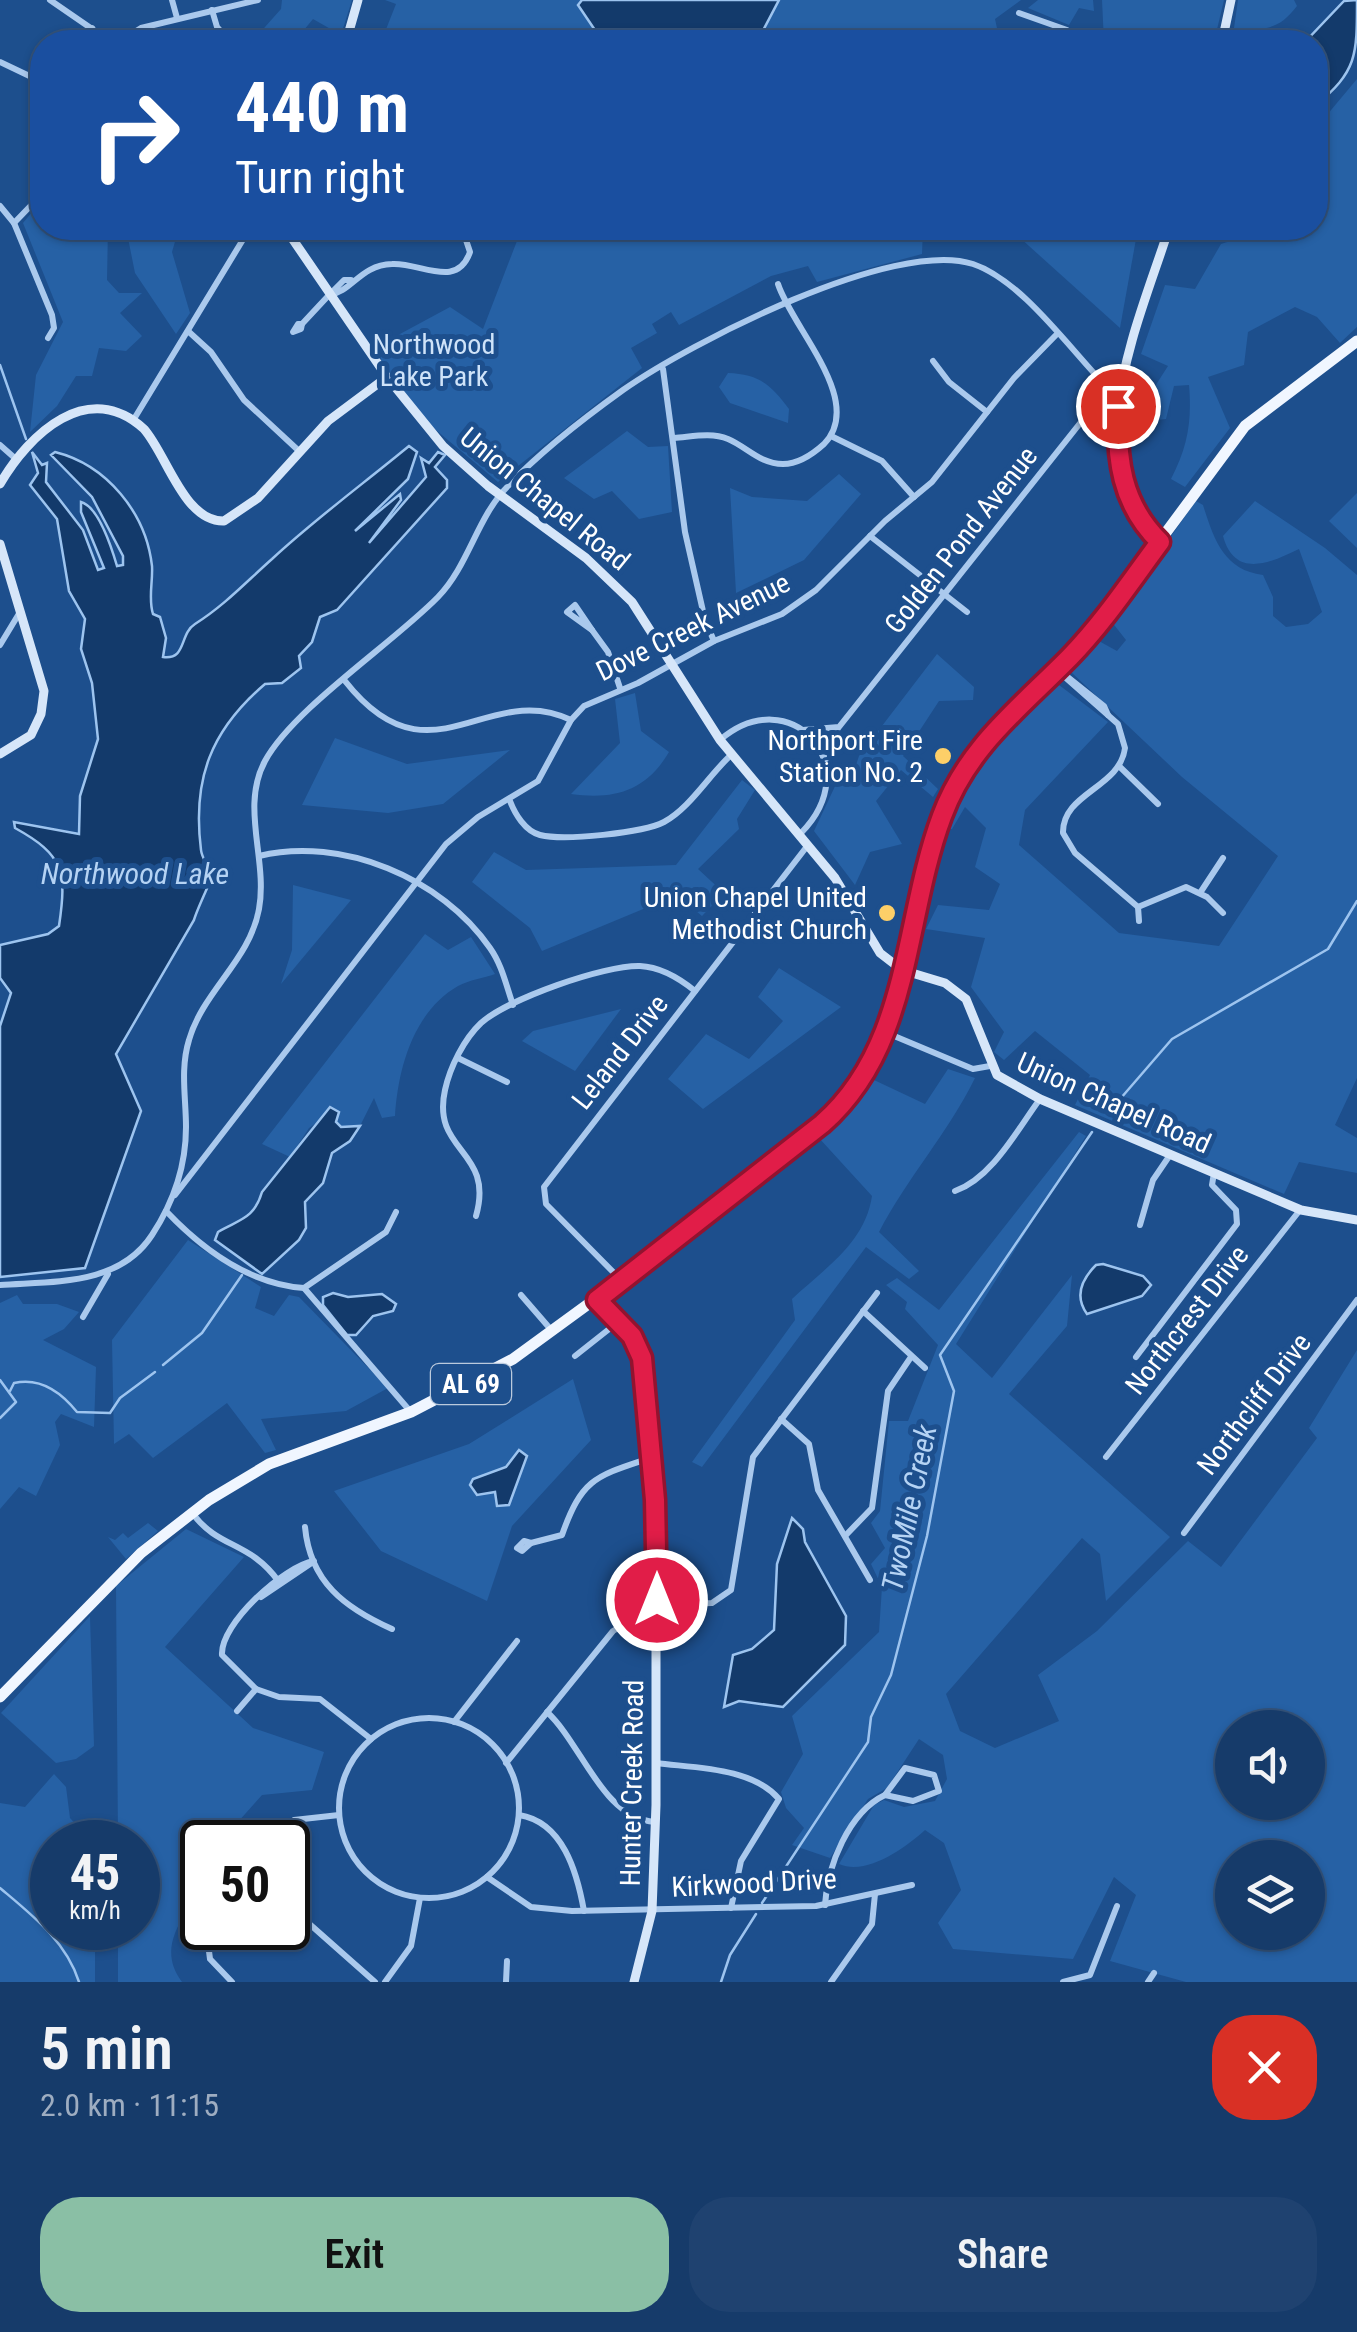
<!DOCTYPE html>
<html lang="en">
<head>
<meta charset="utf-8">
<style>
	body { margin:0; font-family:"Roboto Condensed",sans-serif; background:#1f4270; color:#f1f3f6; height:100vh; display:flex; flex-direction:column; font-size:38px; white-space:nowrap }
	* { box-sizing:border-box; margin:0 }
	p { font-size:32px; color:#9eadc1 }
	.icon { flex:none; width:55px; height:55px; fill:none; stroke:currentColor; stroke-width:2; stroke-linecap:round; stroke-linejoin:round }
	.map { position:relative; height:1982px; overflow:hidden }
	.drawer { display:flex; flex-direction:column; background:#163b6a; flex:1 }
	.drawer>* { flex:none }
	.guide { position:absolute; left:30px; top:30px; width:1298px; height:210px; border-radius:40px; box-shadow:0 2px 8px #0004,0 0 0 2px #35557e; background:#1a4fa0; color:#fff; overflow:hidden }
	.buttons { position:absolute; left:1215px; top:1710px; display:grid; gap:20px }
	.buttons a { display:grid; place-items:center; width:110px; height:110px; border-radius:50%; background:#163b6a; box-shadow:0 2px 8px #0004,0 0 0 2px #35557e; font-size:50px }
	.speed { position:absolute; left:30px; top:1820px; display:flex; gap:20px; font-size:50px; font-weight:700; text-align:center }
	.speed>* { display:grid; place-content:center; width:130px; height:130px; border-radius:50%; background:#163b6a; box-shadow:0 2px 8px #0004,0 0 0 2px #35557e; line-height:1 }
	.speed small { font-size:25px; font-weight:400 }
	.speed .limit { border:5px solid #111; border-radius:15px; background:#fff; color:#111 }
	.pin { position:absolute; display:grid; place-items:center; width:85px; height:85px; color:#fff; margin:-42px; border:5px solid #fff; border-radius:50%; box-shadow:0 2px 10px #0007 }
	.me { position:absolute; width:110px; margin:-55px; rotate:0deg; stroke-linejoin:round; filter:drop-shadow(0 0 8px #0008) }
	.turn { display:flex; align-items:center; gap:35px; height:210px; padding:0 40px; font-size:45px }
	.turn .icon { width:130px; height:130px; stroke-width:2.5 }
	.turn b { display:block; font-size:70px; line-height:85px }
	.round { display:grid; place-items:center; flex:none; width:105px; height:105px; border-radius:40px; background:#1f4270 }
	.headline { display:flex; align-items:center; justify-content:space-between; height:170px; padding:0 40px }
	h1 { font-size:60px; font-weight:600; line-height:75px }
	.action { display:flex; gap:20px; margin-top:auto; padding:20px 40px }
	.action a { flex:1; height:115px; border-radius:40px; background:#8abfa5; color:#111; font-size:40px; font-weight:600; line-height:115px; text-align:center }
	.action a+a { background:#1f4270; color:#f1f3f6 }
	.map>svg:first-child { display:block }
	.green { fill:#2661a5; fill-rule:evenodd }
	.water { fill:#133a6b; stroke:#9dc4ef; stroke-width:2.5 }
	.lines { fill:none; stroke-linecap:round; stroke-linejoin:round }
	.stream { stroke:#9dc4ef; stroke-width:2.5 }
	.street { stroke:#aac9ed; stroke-width:6 }
	.secondary { stroke:#d6e6f9; stroke-width:9 }
	.primary { stroke:#f0f6ff; stroke-width:11 }
	.route-casing { stroke:#92132f; stroke-width:25 }
	.route { stroke:#e11d48; stroke-width:18 }
	.poi-dot { fill:#fdcf68; stroke:#1d4f8d; stroke-width:4 }
	.labels { text-anchor:middle; dominant-baseline:central; stroke-width:10; stroke-linejoin:round; paint-order:stroke }
	.shield { fill:#1d4f8d; stroke:#bbcadd; stroke-width:2.5 }
	.shield-label { font-size:25px; font-weight:bold; fill:#fff }
	.park-label { font-size:28px; fill:#cfe3f9; stroke:#1d4f8d }
	.street-label { font-size:28px; fill:#fff; stroke:#1d4f8d }
	.poi-label { font-size:28px; fill:#fff; stroke:#1d4f8d; text-anchor:end }
	.water-label { font-size:30px; font-style:italic; fill:#b5d3f4; stroke:#1d4f8d }
</style>
</head>
<body>
<div class="map">
<svg width="1357" height="1982" viewBox="0 0 1357 1982">
	<rect width="100%" height="100%" fill="#1d4f8d"/>
	<g class="green">
		<path d="M282 0H352L341 35 313 19 294 42H264L257 36 281 9Z"/>
		<path d="M385 0H582L578 5 603 42H381L396 4Z"/>
		<path d="M779 0H1021L995 19 1000 42H757Z"/>
		<path d="M1038 0H1093L1094 11 1079 8 1069 25 1028 8Z"/>
		<path d="M1102 0H1224L1214 42H1104Z"/>
		<path d="M1238 0H1294L1297 6C1278 31 1264 30 1234 28Z"/>
		<path d="M1357 79V327L1340 343 1317 317 1295 307 1248 332 1244 365 1208 377 1230 428 1185 487 1171 479C1188 446 1192 421 1189 385L1174 386 1166 419 1147 421 1143 405 1168 366 1141 354 1165 285 1195 289 1221 244 1249 235 1250 228H1315V171L1321 167 1316 128Z"/>
		<path d="M42 200V228H108L107 280 119 293H142L120 313 142 336 126 351 99 348 92 376H76L57 406 30 432 36 375 63 322 23 223Z"/>
		<path d="M126 228H179L172 252 190 313 176 334 135 273Z"/>
		<path d="M522 228H923L922 254 817 282 808 266 771 276 679 325 671 312 652 324 657 333 631 348 642 368 498 482 412 410 374 348 450 307 483 329Z"/>
		<path d="M1009 228H1138L1120 328Z"/>
		<path d="M728 373C759 374 771 385 789 409L788 423 730 403 719 387Z"/>
		<path d="M627 431 648 447 668 446 672 512 639 519 612 491 594 499 564 478Z"/>
		<path d="M839 474 861 494 804 560 736 593 730 488 752 497 807 501Z"/>
		<path d="M1357 493V548L1329 521Z"/>
		<path d="M1196 501 1203 505C1214 540 1224 570 1263 575L1273 597V616L1286 627 1308 624 1322 612 1299 549C1272 562 1235 580 1223 536L1255 501 1325 548 1357 575V1078L1335 1125 1357 1138V1173L1299 1162 1284 1194 1075 1105 1090 1075 1035 1031 1004 1060 994 1052 1004 1032 971 987 985 938 926 929 938 905 989 910 1000 884 975 867 986 828 965 807 952 829H944C971 769 1009 726 1059 685L1108 722 1025 810 1019 845 1119 933 1219 946 1278 856 1182 777 1070 671 1097 640 1117 651 1126 640 1111 621Z"/>
		<path d="M937 654 974 687 973 700 939 701 903 756 938 789 933 797 901 770 876 801 902 844 870 852 855 885 814 831 837 782 850 783 859 756Z"/>
		<path d="M635 693 641 731 669 752C646 791 615 800 571 794L620 743 615 699Z"/>
		<path d="M335 738 407 764 510 750 443 804 388 813 302 805Z"/>
		<path d="M742 780 755 790 737 819 739 829 698 869 724 893 702 916 677 895 542 951 530 928 472 882 494 852 526 870 676 865Z"/>
		<path d="M293 885 351 900 281 984 292 950Z"/>
		<path d="M425 934 448 950 471 937 495 974C484 978 469 980 458 986 413 1012 398 1069 395 1116L382 1118 374 1098 360 1126 341 1127 326 1116 309 1128 290 1157 262 1144Z"/>
		<path d="M779 968 841 1007 703 1109 668 1079 706 1034 749 1059 783 1021 758 997Z"/>
		<path d="M621 1009 575 1071 522 1041 533 1031Z"/>
		<path d="M948 1069 975 1078C948 1133 907 1178 879 1232L919 1271 909 1279 866 1247 702 1467 692 1462 795 1320 792 1299C825 1268 865 1243 872 1196L819 1138 874 1080 925 1104Z"/>
		<path d="M1079 1132 1086 1136 956 1344 992 1378 1072 1275 1067 1326 1009 1394 1170 1537 1106 1601 1100 1554 1082 1538 946 1694 960 1731 995 1748 1059 1721 1038 1675 1097 1631 1188 1541 1221 1567 1317 1438 1309 1428 1357 1350V1982H1186L1110 1961 1136 1895 1114 1877 1073 1959 953 1949 938 1923 961 1890 944 1843 925 1830C905 1848 867 1876 839 1864L874 1805 884 1800 904 1807 935 1801 947 1779 943 1755 919 1739 887 1788 868 1799 830 1858 792 1845 804 1828 786 1808 781 1792 803 1754 792 1716 879 1632 882 1587 871 1564 885 1548 871 1523 880 1511 889 1421H908L938 1345 905 1309 907 1302 886 1285 897 1278 939 1310ZM1232 1728H1308V1802H1232ZM1232 1858H1308V1932H1232Z"/>
		<path d="M188 1240 261 1287 255 1308 274 1316 289 1295 299 1297 388 1388 346 1411 261 1419 276 1450 265 1453 227 1403 153 1458 129 1434 114 1444 112 1340Z"/>
		<path d="M17 1295 23 1304H57L79 1312 64 1329 43 1340 96 1367 94 1427 61 1414 55 1422 60 1445 36 1496 19 1487 0 1509V1303Z"/>
		<path d="M573 1379 591 1440 512 1526 487 1601 381 1551 334 1491 469 1444Z"/>
		<path d="M148 1523 158 1531 126 1559 108 1537 115 1540 123 1533 128 1538Z"/>
		<path d="M186 1529 244 1557 165 1647 253 1728 324 1752 312 1790 262 1795 220 1842H202C202 1852 205 1865 202 1874 193 1913 152 1942 182 1982H118V1928H138V1842H118L116 1586Z"/>
		<path d="M90 1616 94 1746 76 1759 56 1763 1 1713Z"/>
		<path d="M54 1774 66 1787 70 1818 92 1842H52V1928H95V1982H0V1803L25 1807Z"/>
	</g>
	<g class="water">
		<path d="M582 0H779L757 42H603L578 5Z"/>
		<path d="M1357 0C1357 57 1357 71 1315 106V42H1305L1344 1Z"/>
		<path d="M409 446 417 452 408 479 355 531 400 494 401 500 369 543 426 477 421 458 429 463 438 452 445 455 435 467 447 480V488L337 610 320 617 312 642 299 656 301 668 282 683 265 684C211 730 192 779 201 850 202 860 211 868 211 878 211 881 197 909 194 920L116 1054 141 1111 85 1268 0 1277V1026L11 993 0 978V945L48 934 59 926C67 872 64 855 15 828L14 822 79 834 80 796 98 739 92 683 81 649 85 619 69 591 57 519 30 485 38 473 32 452 42 465 47 463 46 482 83 530 98 570 104 568 81 512V502C99 507 112 549 117 566L123 565V556L92 497 51 455 55 452C107 465 146 513 152 566 153 583 148 598 153 614L160 617 166 638 163 657C187 660 179 634 195 624 225 605 246 582 272 559 315 519 363 484 409 446Z"/>
		<path d="M330 1107 339 1112 336 1122 341 1127 360 1126 350 1141 332 1153 323 1183 305 1202 306 1228 299 1240 262 1274 215 1240 218 1232C240 1219 254 1219 262 1192Z"/>
		<path d="M1103 1264 1143 1276 1151 1285 1142 1296 1087 1314C1074 1296 1082 1279 1096 1265Z"/>
		<path d="M333 1293 348 1297 382 1294 396 1304 393 1311 373 1316 356 1335H347L323 1305V1297Z"/>
		<path d="M519 1450 527 1456 509 1505 497 1506 495 1492 477 1495 470 1485 473 1479 506 1467Z"/>
		<path d="M792 1518 803 1529 805 1542 846 1616 845 1645 783 1707 739 1701 724 1707 733 1655 752 1649 774 1630 777 1564Z"/>
	</g>
	<g class="lines">
		<g class="stream">
			<path d="M0 365 26 439"/>
			<path d="M1108 1113 1172 1039 1328 949 1357 901"/>
			<path d="M163 1365 202 1333 242 1275"/>
			<path d="M0 1380 16 1402 0 1418"/>
			<path d="M10 1391 14 1383C40 1377 61 1392 77 1412L110 1413 120 1398 155 1372"/>
			<path d="M0 1888C32 1915 66 1941 79 1982"/>
			<path d="M762 1903 868 1742 871 1717 891 1675 927 1536 954 1391 940 1355 1092 1132"/>
			<path d="M721 1982 730 1955 756 1914"/>
		</g>
		<g class="street">
			<path d="M50 0 111 42"/>
			<path d="M172 0 177 18"/>
			<path d="M212 10 217 27 230 42"/>
			<path d="M1019 13 1067 30 1070 42"/>
			<path d="M86 42 92 28"/>
			<path d="M119 42 141 28 258 0"/>
			<path d="M0 62 42 82"/>
			<path d="M0 206 14 223 52 315 54 328 48 338"/>
			<path d="M14 223 42 194"/>
			<path d="M351 280H344L329 295C352 292 360 265 392 264 420 262 457 290 470 252L462 228"/>
			<path d="M298 324H302L301 329 293 332Z"/>
			<path d="M302 324 329 295"/>
			<path d="M188 331 211 352 244 400 299 451"/>
			<path d="M933 361 949 382 987 412"/>
			<path d="M663 369 685 532 705 620 714 641"/>
			<path d="M134 419 250 228"/>
			<path d="M831 436 882 461 914 497"/>
			<path d="M674 438C691 437 711 432 728 439 747 447 760 464 783 464 798 464 813 454 824 444 866 401 792 328 778 284"/>
			<path d="M0 445 17 460"/>
			<path d="M870 536 967 612"/>
			<path d="M575 605 592 630 567 612Z"/>
			<path d="M592 630 608 652 620 688"/>
			<path d="M0 645 20 612"/>
			<path d="M1059 670 1104 706 1108 715"/>
			<path d="M1058 671 1118 724 1125 748C1120 788 1062 793 1063 833L1075 853 1138 907 1139 921"/>
			<path d="M345 681C430 789 487 679 571 720"/>
			<path d="M803 730 839 727 1108 388"/>
			<path d="M720 740C790 680 868 765 801 833"/>
			<path d="M827 758 838 728"/>
			<path d="M1120 767 1158 804"/>
			<path d="M510 801C515 814 525 831 540 835 564 841 643 833 664 822 690 808 709 775 731 755"/>
			<path d="M259 856C342 836 442 878 490 948 502 965 506 985 513 1005"/>
			<path d="M1200 893 1223 858"/>
			<path d="M1138 907 1186 887 1207 897 1223 913"/>
			<path d="M887 1033 973 1069 990 1066"/>
			<path d="M458 1058 507 1082"/>
			<path d="M955 1191C992 1178 1017 1130 1040 1099"/>
			<path d="M175 1195 446 844 478 817 538 781 571 720 584 706 638 683 714 641 782 614 816 590 885 521 932 482 1014 378 1056 335"/>
			<path d="M166 1211C203 1250 250 1284 304 1288L410 1411"/>
			<path d="M476 1216C495 1149 431 1153 445 1090 450 1067 464 1039 481 1023 508 999 604 965 640 966 661 967 679 978 695 991"/>
			<path d="M1140 1225 1153 1180 1170 1155"/>
			<path d="M621 1280 546 1204 544 1187 808 845"/>
			<path d="M0 1285C54 1281 119 1286 152 1235 173 1203 186 1166 186 1127 186 1098 180 1069 189 1040 203 991 250 960 259 909 268 860 240 807 265 761 294 708 392 644 438 597 469 565 477 517 508 486 541 451 584 418 623 390 690 343 894 238 973 264 1023 281 1071 351 1108 388L1120 393"/>
			<path d="M304 1288 386 1232 396 1212"/>
			<path d="M521 1295 553 1332"/>
			<path d="M863 1311 925 1368"/>
			<path d="M83 1317 108 1274"/>
			<path d="M575 1356 618 1322"/>
			<path d="M1136 1357 1237 1224 1236 1210 1212 1185 1214 1173"/>
			<path d="M781 1419 809 1444 818 1490 870 1580"/>
			<path d="M1106 1457 1300 1210"/>
			<path d="M193 1514C219 1549 250 1541 279 1582"/>
			<path d="M305 1527C310 1582 345 1608 392 1629"/>
			<path d="M1184 1533 1357 1300"/>
			<path d="M846 1535 872 1508 888 1391 911 1357"/>
			<path d="M524 1541 531 1543 522 1551 517 1548Z"/>
			<path d="M531 1543 562 1535C582 1478 596 1476 650 1458"/>
			<path d="M314 1561C284 1566 220 1624 222 1655L256 1689 279 1697 320 1699 371 1739"/>
			<path d="M261 1597 313 1562"/>
			<path d="M657 1601 693 1604"/>
			<path d="M657 1605 712 1603 731 1590 753 1457 877 1293"/>
			<path d="M237 1711 256 1689"/>
			<path d="M547 1712C582 1744 603 1819 655 1822"/>
			<circle cx="429" cy="1808" r="90"/>
			<path d="M454 1722 517 1641"/>
			<path d="M506 1763 613 1631 633 1619 656 1617"/>
			<path d="M656 1763C693 1768 752 1767 779 1799L741 1861 731 1908"/>
			<path d="M905 1768 934 1775 939 1791 913 1801 885 1795Z"/>
			<path d="M519 1815C563 1822 577 1872 584 1911"/>
			<path d="M268 1842 294 1820 339 1815"/>
			<path d="M487 1877 531 1907 572 1911 816 1906 912 1885"/>
			<path d="M288 1905 375 1982"/>
			<path d="M825 1905C827 1866 849 1812 885 1795"/>
			<path d="M206 1928 210 1959 232 1982"/>
			<path d="M385 1982 411 1946 420 1898"/>
			<path d="M506 1982 507 1961"/>
			<path d="M831 1982 872 1924 875 1894"/>
			<path d="M1063 1982 1090 1975 1117 1906"/>
			<path d="M1148 1982 1154 1973"/>
		</g>
		<g class="secondary">
			<path d="M346 42 358 0"/>
			<path d="M1222 42 1231 0"/>
			<path d="M285 228 387 377 443 446 488 486 586 558 632 602 720 740 835 878 880 953 902 970 945 983 966 999 997 1075 1040 1099 1301 1210 1357 1220"/>
			<path d="M0 484C29 434 88 378 144 429 167 455 184 522 224 521L258 498 328 421 387 377"/>
			<path d="M1159 542C1074 458 1139 323 1169 228"/>
			<path d="M0 544 44 691 41 714 31 735 0 754"/>
			<path d="M597 1300 632 1335 641 1352 656 1529V1805L652 1911 634 1982"/>
		</g>
		<path class="primary" d="M0 1697 141 1553 209 1500 269 1464 411 1412 513 1359 687 1232 839 1108 871 1067 887 1033 934 840 972 755 1090 635 1245 426 1357 341"/>
	</g>
	<g class="lines">
		<defs>
			<path id="route" d="M657 1600 655 1500 642 1358 632 1336 597 1300 822 1124C912 1045 903 920 942 816 968 746 1020 708 1070 657 1104 622 1131 581 1160 542 1121 504 1116 458 1118 406"/>
		</defs>
		<use href="#route" class="route-casing"/>
		<use href="#route" class="route"/>
	</g>
	<g class="poi-dot">
		<circle cx="943" cy="756" r="10"/>
		<circle cx="887" cy="913" r="10"/>
	</g>
	<g class="labels">
		<rect class="shield" x="431" y="1364" width="80" height="40" rx="8"/>
		<g class="shield-label">
			<text x="471" y="1384">AL 69</text>
		</g>
		<g class="park-label">
			<text x="434" y="344">Northwood<tspan x="434" dy="32">Lake Park</tspan></text>
		</g>
		<g class="street-label">
			<text transform="translate(545 499) rotate(39)">Union Chapel Road</text>
			<text transform="translate(961 540) rotate(-52)">Golden Pond Avenue</text>
			<text transform="translate(693 627) rotate(-26)">Dove Creek Avenue</text>
			<text transform="translate(620 1052) rotate(-52)">Leland Drive</text>
			<text transform="translate(1114 1103) rotate(24)">Union Chapel Road</text>
			<text transform="translate(1187 1320) rotate(-52)">Northcrest Drive</text>
			<text transform="translate(1254 1404) rotate(-53)">Northcliff Drive</text>
			<text transform="translate(632 1783) rotate(-89)">Hunter Creek Road</text>
			<text transform="translate(754 1883) rotate(-3)">Kirkwood Drive</text>
		</g>
		<g class="poi-label">
			<text x="923" y="740">Northport Fire<tspan x="923" dy="32">Station No. 2</tspan></text>
			<text x="867" y="897">Union Chapel United<tspan x="867" dy="32">Methodist Church</tspan></text>
		</g>
		<g class="water-label">
			<text x="135" y="873">Northwood Lake</text>
			<text transform="translate(909 1508) rotate(-78)">TwoMile Creek</text>
		</g>
	</g>
</svg>
<div class="buttons">
<a><svg class="icon" aria-label="sound" viewBox="0 0 24 24"><path d="M4 9h4l5-4v14l-5-4H4zM17 9q2 3 0 6"/></svg></a>
<a><svg class="icon" aria-label="layers" viewBox="0 0 24 24"><path d="M12 4l9 5-9 5-9-5zM3 14l9 5 9-5"/></svg></a>
</div>
<div class="speed"><div>45<small>km/h</small></div><div class="limit">50</div></div>
<div class="pin" style="left:1118px;top:406px;background:#d93025"><svg class="icon" aria-label="arrive" viewBox="0 0 24 24"><path d="M6 21V4h12l-3 4 3 4H6"/></svg></div>
<svg class="me" style="left:657px;top:1600px" viewBox="-20 -20 40 40"><circle r="17" fill="#e11d48" stroke="#fff" stroke-width="3"/><path d="M0-11L8 9 0 5-8 9z" fill="#fff"/></svg>
<div class="guide">
<div class="turn"><svg class="icon" aria-label="right" viewBox="0 0 24 24"><path d="M7 20v-9h11M14 6l5 5-5 5"/></svg><div><b>440 m</b>Turn right</div></div>
</div>
</div>
<section class="drawer">
<div class="headline"><div><h1>5 min</h1><p>2.0 km · 11:15</p></div><a class="round" style="background:#d93025;color:#fff"><svg class="icon" aria-label="close" viewBox="0 0 24 24"><path d="M6 6l12 12M18 6L6 18"/></svg></a></div>
<div class="action"><a>Exit</a><a>Share</a></div>
</section>
</body>
</html>
